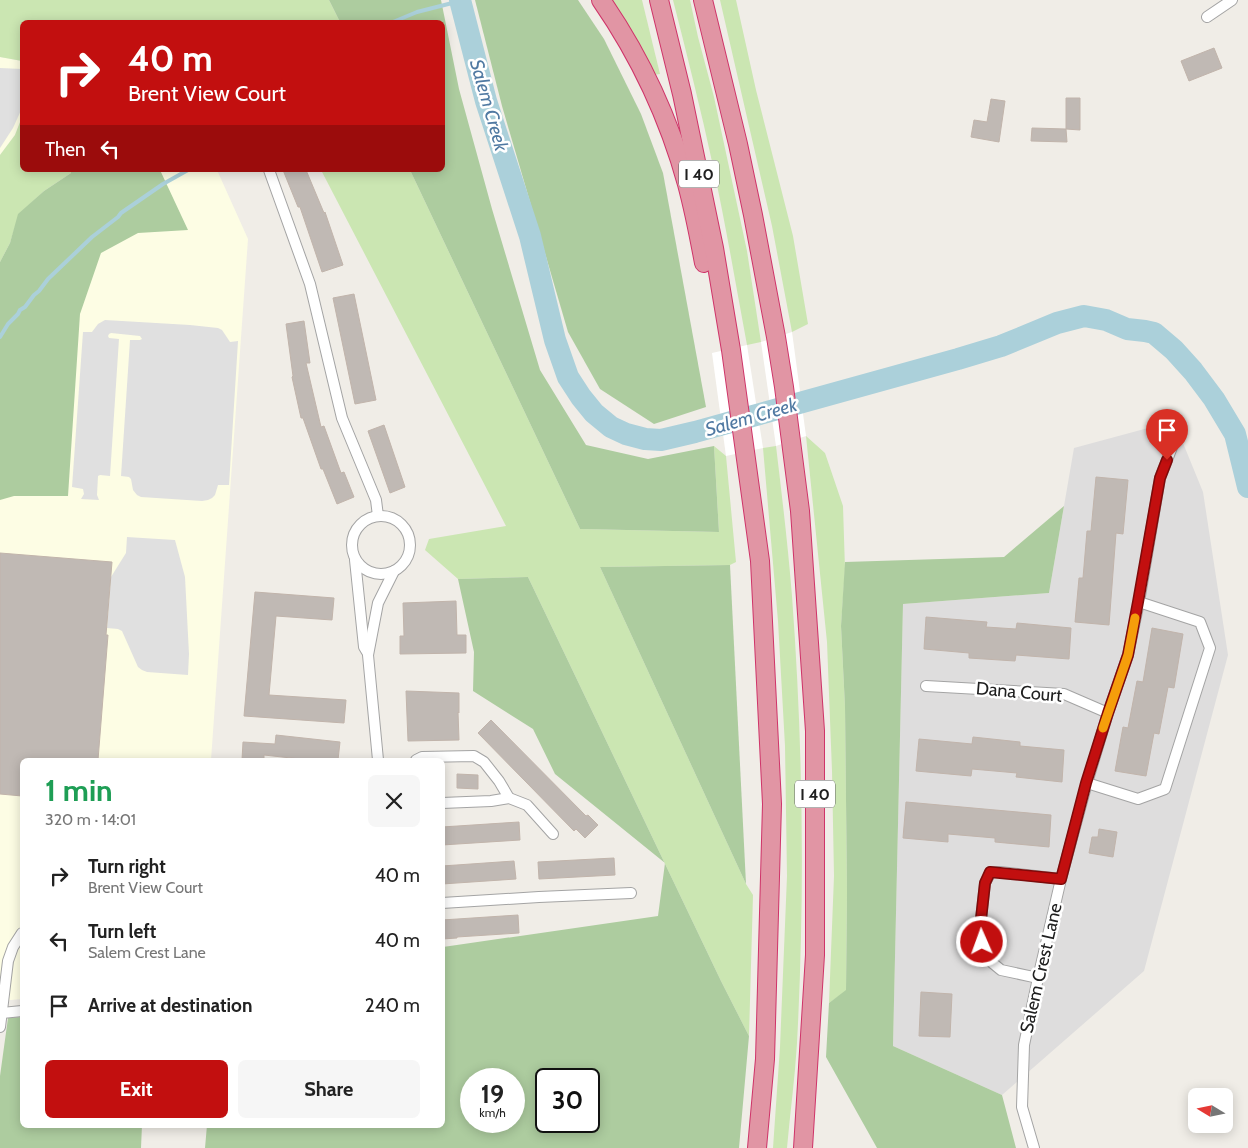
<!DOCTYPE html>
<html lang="en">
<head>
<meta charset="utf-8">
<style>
	body { margin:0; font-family:Cabin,sans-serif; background:#f6f6f6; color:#222; height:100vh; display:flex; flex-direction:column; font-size:19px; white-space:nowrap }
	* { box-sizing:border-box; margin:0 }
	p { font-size:16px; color:#767676 }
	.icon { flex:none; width:28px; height:28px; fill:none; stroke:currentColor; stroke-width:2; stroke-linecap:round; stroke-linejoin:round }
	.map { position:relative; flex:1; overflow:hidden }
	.side { position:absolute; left:20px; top:758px; width:425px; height:370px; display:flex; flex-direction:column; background:#fff; border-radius:8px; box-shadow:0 2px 12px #0003 }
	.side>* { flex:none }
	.hud { position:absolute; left:20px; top:20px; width:425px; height:152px; border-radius:8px; box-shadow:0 2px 12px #0003; background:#c20f0f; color:#fff; overflow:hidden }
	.needle { width:32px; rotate:280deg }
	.fabs { position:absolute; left:1188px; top:1088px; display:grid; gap:10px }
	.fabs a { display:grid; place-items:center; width:45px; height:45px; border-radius:8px; background:#fff; box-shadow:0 2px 12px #0003; font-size:25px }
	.speed { position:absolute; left:460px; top:1068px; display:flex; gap:10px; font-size:25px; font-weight:700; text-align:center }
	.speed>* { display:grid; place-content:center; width:65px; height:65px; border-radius:50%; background:#fff; box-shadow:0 2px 12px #0003; line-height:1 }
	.speed small { font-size:12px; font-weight:400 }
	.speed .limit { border:2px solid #111; border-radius:8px; background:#fff; color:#111 }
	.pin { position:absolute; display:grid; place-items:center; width:42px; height:42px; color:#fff; margin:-51px -21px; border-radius:50% 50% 50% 0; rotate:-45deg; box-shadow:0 0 5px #0007 }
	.pin .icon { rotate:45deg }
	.me { position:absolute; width:55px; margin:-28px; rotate:358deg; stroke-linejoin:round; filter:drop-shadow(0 0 4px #0008) }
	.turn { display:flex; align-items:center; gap:18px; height:105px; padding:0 25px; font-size:22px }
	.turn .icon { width:65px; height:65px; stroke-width:2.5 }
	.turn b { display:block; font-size:35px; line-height:42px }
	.then { display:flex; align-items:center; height:48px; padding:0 25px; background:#0003; gap:10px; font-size:19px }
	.round { display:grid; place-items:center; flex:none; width:52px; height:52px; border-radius:8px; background:#f6f6f6 }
	.head { display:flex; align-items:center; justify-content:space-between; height:85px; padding:0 25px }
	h1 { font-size:30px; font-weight:800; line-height:38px; color:#1e9e55 }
	.button { display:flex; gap:10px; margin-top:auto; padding:10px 25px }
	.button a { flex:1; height:58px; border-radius:8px; background:#c20f0f; color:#fff; font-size:20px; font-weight:800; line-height:58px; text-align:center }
	.button a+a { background:#f6f6f6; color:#222 }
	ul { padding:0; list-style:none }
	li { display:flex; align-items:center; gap:15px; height:65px; padding:0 25px }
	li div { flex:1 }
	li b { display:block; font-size:19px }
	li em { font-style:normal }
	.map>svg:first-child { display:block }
	.residential { fill:#dedddd }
	.education { fill:#fdfde4 }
	.grass { fill:#cbe6b2 }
	.forest { fill:#adcc9f; fill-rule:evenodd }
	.parking { fill:#e0e0e0 }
	.pier { fill:#fff }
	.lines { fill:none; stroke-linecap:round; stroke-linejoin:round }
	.stream { stroke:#abd0da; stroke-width:4 }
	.river { stroke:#abd0da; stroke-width:22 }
	.building { fill:#c0b9b4; stroke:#c1b4ab }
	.minor-casing { stroke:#a4a4a4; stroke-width:12 }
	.motorway-casing { stroke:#cf3469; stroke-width:20 }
	.minor { stroke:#fff; stroke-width:10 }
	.motorway { stroke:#e195a4; stroke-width:18 }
	.route-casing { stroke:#7e0a0a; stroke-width:12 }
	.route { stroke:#c20f0f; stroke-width:9 }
	.slow { stroke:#f59e0b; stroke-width:9 }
	.labels { text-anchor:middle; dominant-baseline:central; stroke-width:5; stroke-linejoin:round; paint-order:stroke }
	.shield { fill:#fff; stroke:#636363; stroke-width:1 }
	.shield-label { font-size:16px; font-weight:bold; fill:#202020 }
	.street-label { font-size:18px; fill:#202020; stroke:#fff }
	.water-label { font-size:19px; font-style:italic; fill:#5079a2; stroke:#fff }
</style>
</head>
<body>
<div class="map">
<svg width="1248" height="1148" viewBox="0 0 1248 1148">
	<rect width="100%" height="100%" fill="#f0ede7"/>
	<path class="residential" d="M1174 421 1203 492 1228 655 1144 971 1002 1095 893 1046 903 604 1049 593 1074 448Z"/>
	<g class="education">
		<path d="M0 57 22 61V117L15 135 0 155Z"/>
		<path d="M71 170H217L248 239 211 760H22V999L0 1001V262L71 173Z"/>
	</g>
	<g class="grass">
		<path d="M0 0H329L340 22H22V61L0 57Z"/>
		<path d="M610 0H642L660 74 653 75Z"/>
		<path d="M673 0H690L698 37 714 97 747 251 761 342 747 345C736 286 726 226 713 166 701 110 687 55 673 0Z"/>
		<path d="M720 0H736L756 90 793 236 808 324 792 332 772 226Z"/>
		<path d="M22 117V170H71V173L44 191 19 214 10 243 0 262V155L15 135Z"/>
		<path d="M321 170H410L580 529 719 532 714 446 726 456 736 562 730 565 600 567 746 884 753 895 749 1036 721 981 528 577 458 579 425 550 429 539 506 526Z"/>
		<path d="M806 436 825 453 843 506 845 569 841 626 845 707 847 893 846 991 829 1003 834 876 832 771 827 642Z"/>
		<path d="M776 446C782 496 788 546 792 596 803 745 805 894 797 1043 795 1078 790 1113 787 1148H773L780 1047 787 876 785 746 778 621 763 448Z"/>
	</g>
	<g class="forest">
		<path d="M329 0H441L459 89 492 209 540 370 586 445 648 459 714 446 719 532 580 529 410 170H442V22H340Z"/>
		<path d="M475 0H578L604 39 641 114 663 173 706 407 654 424 600 389 568 332 502 106Z"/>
		<path d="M71 170H160L188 230 138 233 101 253 80 314 68 496H14L0 500V262L10 243 18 214 44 191 71 173Z"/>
		<path d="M1064 506 1049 593 903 604 893 1046 1002 1095 1016 1148H877L826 1057 829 1003 846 990 847 893 845 707 841 626 845 562 1004 557Z"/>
		<path d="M730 565 746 884 600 567Z"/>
		<path d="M528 577 721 981 749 1036 739 1148H205L207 1125H442L443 947 658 916 665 863 555 774 533 729 473 691 474 652 458 579ZM471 1079H514V1121H471ZM546 1079H589V1121H546Z"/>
		<path d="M22 1017V1125H142L141 1148H0V1076L8 1018Z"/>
	</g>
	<g class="parking">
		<path d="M0 68 22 69V108L13 128 0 148Z"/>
		<path d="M105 320 190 325 218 328 222 330 230 342 238 341 229 485H218L215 495 212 498 208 500 202 501 141 497 137 495 133 490 131 479 129 477 121 476 130 340H140L142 339 140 336 111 333 109 334 108 336 109 338 119 339 110 476 100 475 98 476 97 495 99 500 81 499 84 494 83 489 72 487 83 332H92L98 324Z"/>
		<path d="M127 537 175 540 185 577 189 654 188 675 147 672 142 670 138 667 122 631 118 629 107 628 111 577 126 553Z"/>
	</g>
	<g class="pier">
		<path d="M792 332 806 436 776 446 761 342Z"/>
		<path d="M747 345 763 448 726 456 712 353Z"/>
	</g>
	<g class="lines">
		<g class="stream">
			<path d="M393 22 417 12 460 1"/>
			<path d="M0 337 8 324 18 314 20 310 25 307 34 295 39 291 48 279 92 237 118 217 121 213 163 184 188 170"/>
		</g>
		<path class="river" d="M460 0 486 101 530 236 555 340 568 377 581 397 594 413 611 427 626 434 645 439 661 440 695 432 958 359 1001 346 1057 323 1084 316 1106 320 1127 329 1145 331 1154 333 1174 350 1193 371 1214 399 1235 434 1248 487"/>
	</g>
	<g class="building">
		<path d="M1214 48 1222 68 1189 81 1181 61Z"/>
		<path d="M1066 98H1080V130L1066 129Z"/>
		<path d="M991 99 1005 101 999 142 971 137 974 120 987 122Z"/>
		<path d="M1032 128 1066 129 1067 142 1031 141Z"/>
		<path d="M283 170H306L324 213 325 212 343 265 322 272 300 207H298Z"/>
		<path d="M354 294 376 400 355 404 333 298Z"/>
		<path d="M304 321 310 363H306L321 427 324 426 341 473 344 472 354 497 337 504 323 469H321L303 418H301L292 377 293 376 286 324Z"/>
		<path d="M384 425 405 487 390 493 368 431Z"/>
		<path d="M1096 477 1128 480 1123 534 1116 533 1109 625 1075 622 1079 578H1083L1087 531H1091Z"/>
		<path d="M0 553 112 562 106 635H108L98 760H22V796L0 794Z"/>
		<path d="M255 592 334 598 332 620 276 616 269 695 346 700 344 723 244 716Z"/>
		<path d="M456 601 457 635H466V653L400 654V636H404L403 603Z"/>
		<path d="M926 617 987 622 986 627 1016 629 1017 623 1071 628 1069 659 1016 655 1015 661 969 658V653L924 649Z"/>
		<path d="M1152 628 1183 634 1174 688 1168 687 1159 734 1154 733 1146 776 1115 771 1123 727 1128 728 1137 681 1143 682Z"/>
		<path d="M406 691 459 693V713L458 712 459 740 408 741Z"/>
		<path d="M491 720 586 816 588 815 598 825 585 838 576 829 574 831 478 733Z"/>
		<path d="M276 735 340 742 338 760H309L264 755V760H242L243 742 275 744Z"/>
		<path d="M973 737 1020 742V746L1064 750 1062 782 1016 777 1017 773 972 769 971 776 916 771 919 739 972 744Z"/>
		<path d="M457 774 478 775V789L457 788Z"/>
		<path d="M906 802 1051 815 1049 847 995 842V838L948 834V842L903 838Z"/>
		<path d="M519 822 520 840 442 845V827Z"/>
		<path d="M1099 829 1117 832 1113 857 1089 853 1092 837H1098Z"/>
		<path d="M614 858 615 875 539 879 538 862Z"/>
		<path d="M514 861 516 879 442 884V866Z"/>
		<path d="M518 915 519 933 457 937V938L442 939V920Z"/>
		<path d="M921 992 952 994 950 1037 919 1036Z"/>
	</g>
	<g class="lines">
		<defs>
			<g id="minor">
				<path d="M1207 17 1232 0"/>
				<path d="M269 170 310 284 342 418 376 500 378 516"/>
				<circle cx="381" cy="545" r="29"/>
				<path d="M355 560 364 647 367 652"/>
				<path d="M926 686 1064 694 1108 713"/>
				<path d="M378 760 368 655 378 603 394 571"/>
				<path d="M416 760 422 757 474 756 484 762 499 781 509 798"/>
				<path d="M1087 783 1138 799 1165 789 1210 648 1200 622 1139 602"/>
				<path d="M442 803 491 801 509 798 527 805 553 834"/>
				<path d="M442 903 539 897 631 893"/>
				<path d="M1038 978 1001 970 984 956 980 928 985 883 991 872H1000L1061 879"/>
				<path d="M2 1013 22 1011"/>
				<path d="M0 1027 8 961 13 947 22 933"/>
				<path d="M1034 1148 1022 1107 1024 1045 1038 978 1061 879 1087 783 1108 713 1128 655 1139 602 1160 478 1174 442"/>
			</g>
			<g id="motorway">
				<path d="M601 0C639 55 669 119 687 184 694 210 699 236 704 263"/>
				<path d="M659 0 682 94 714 248 731 350 760 561 772 804 765 1059 757 1148"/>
				<path d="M703 0 738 144 753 215 776 337 784 387 800 511 815 731V955L803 1148"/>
			</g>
		</defs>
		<use href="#minor" class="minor-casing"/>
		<use href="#motorway" class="motorway-casing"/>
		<use href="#minor" class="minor"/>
		<use href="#motorway" class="motorway"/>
	</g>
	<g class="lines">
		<defs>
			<path id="route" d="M982 942 980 928 985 883 990 872 1061 879 1086 783 1108 713 1128 655 1138 602 1160 478 1167 460"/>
		</defs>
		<use href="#route" class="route-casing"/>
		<use href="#route" class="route"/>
		<path class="slow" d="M1103 728 1128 655 1135 618"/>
	</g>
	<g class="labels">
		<g class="shield">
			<rect x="679" y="160.5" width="40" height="27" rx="4"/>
			<rect x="795" y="780.5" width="40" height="27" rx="4"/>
		</g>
		<g class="shield-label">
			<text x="699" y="174">I 40</text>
			<text x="815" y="794">I 40</text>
		</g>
		<g class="street-label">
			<text transform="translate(1019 692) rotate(5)">Dana Court</text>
			<text transform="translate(1041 968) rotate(-77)">Salem Crest Lane</text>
		</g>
		<g class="water-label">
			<text transform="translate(489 105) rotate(74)">Salem Creek</text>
			<text transform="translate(751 417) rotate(-16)">Salem Creek</text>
		</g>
	</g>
</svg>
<div class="fabs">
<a><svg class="needle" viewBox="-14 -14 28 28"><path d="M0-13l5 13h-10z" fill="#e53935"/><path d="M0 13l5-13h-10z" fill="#767676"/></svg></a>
</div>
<div class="speed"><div>19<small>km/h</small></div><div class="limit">30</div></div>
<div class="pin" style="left:1167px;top:460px;background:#d93025"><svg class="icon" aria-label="arrive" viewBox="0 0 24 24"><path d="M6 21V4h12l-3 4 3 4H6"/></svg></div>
<svg class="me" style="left:982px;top:942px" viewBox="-20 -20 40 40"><circle r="17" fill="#c20f0f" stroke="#fff" stroke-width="3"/><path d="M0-11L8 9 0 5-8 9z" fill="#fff"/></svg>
<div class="hud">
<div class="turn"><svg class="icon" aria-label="right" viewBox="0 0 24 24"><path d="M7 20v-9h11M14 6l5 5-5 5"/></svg><div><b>40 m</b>Brent View Court</div></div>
<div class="then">Then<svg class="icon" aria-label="left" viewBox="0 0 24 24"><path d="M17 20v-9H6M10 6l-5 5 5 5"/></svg></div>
</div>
<section class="side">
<div class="head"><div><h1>1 min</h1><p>320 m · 14:01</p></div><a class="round"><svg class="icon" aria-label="close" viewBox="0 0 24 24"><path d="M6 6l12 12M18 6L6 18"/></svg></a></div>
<ul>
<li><svg class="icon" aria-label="right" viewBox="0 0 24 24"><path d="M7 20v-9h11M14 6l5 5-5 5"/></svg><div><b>Turn right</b><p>Brent View Court</p></div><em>40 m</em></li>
<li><svg class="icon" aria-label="left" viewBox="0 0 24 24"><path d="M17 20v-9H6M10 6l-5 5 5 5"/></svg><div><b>Turn left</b><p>Salem Crest Lane</p></div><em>40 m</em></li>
<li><svg class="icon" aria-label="arrive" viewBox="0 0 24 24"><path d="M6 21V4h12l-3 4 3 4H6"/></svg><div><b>Arrive at destination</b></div><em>240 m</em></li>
</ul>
<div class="button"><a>Exit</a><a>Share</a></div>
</section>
</div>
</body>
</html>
